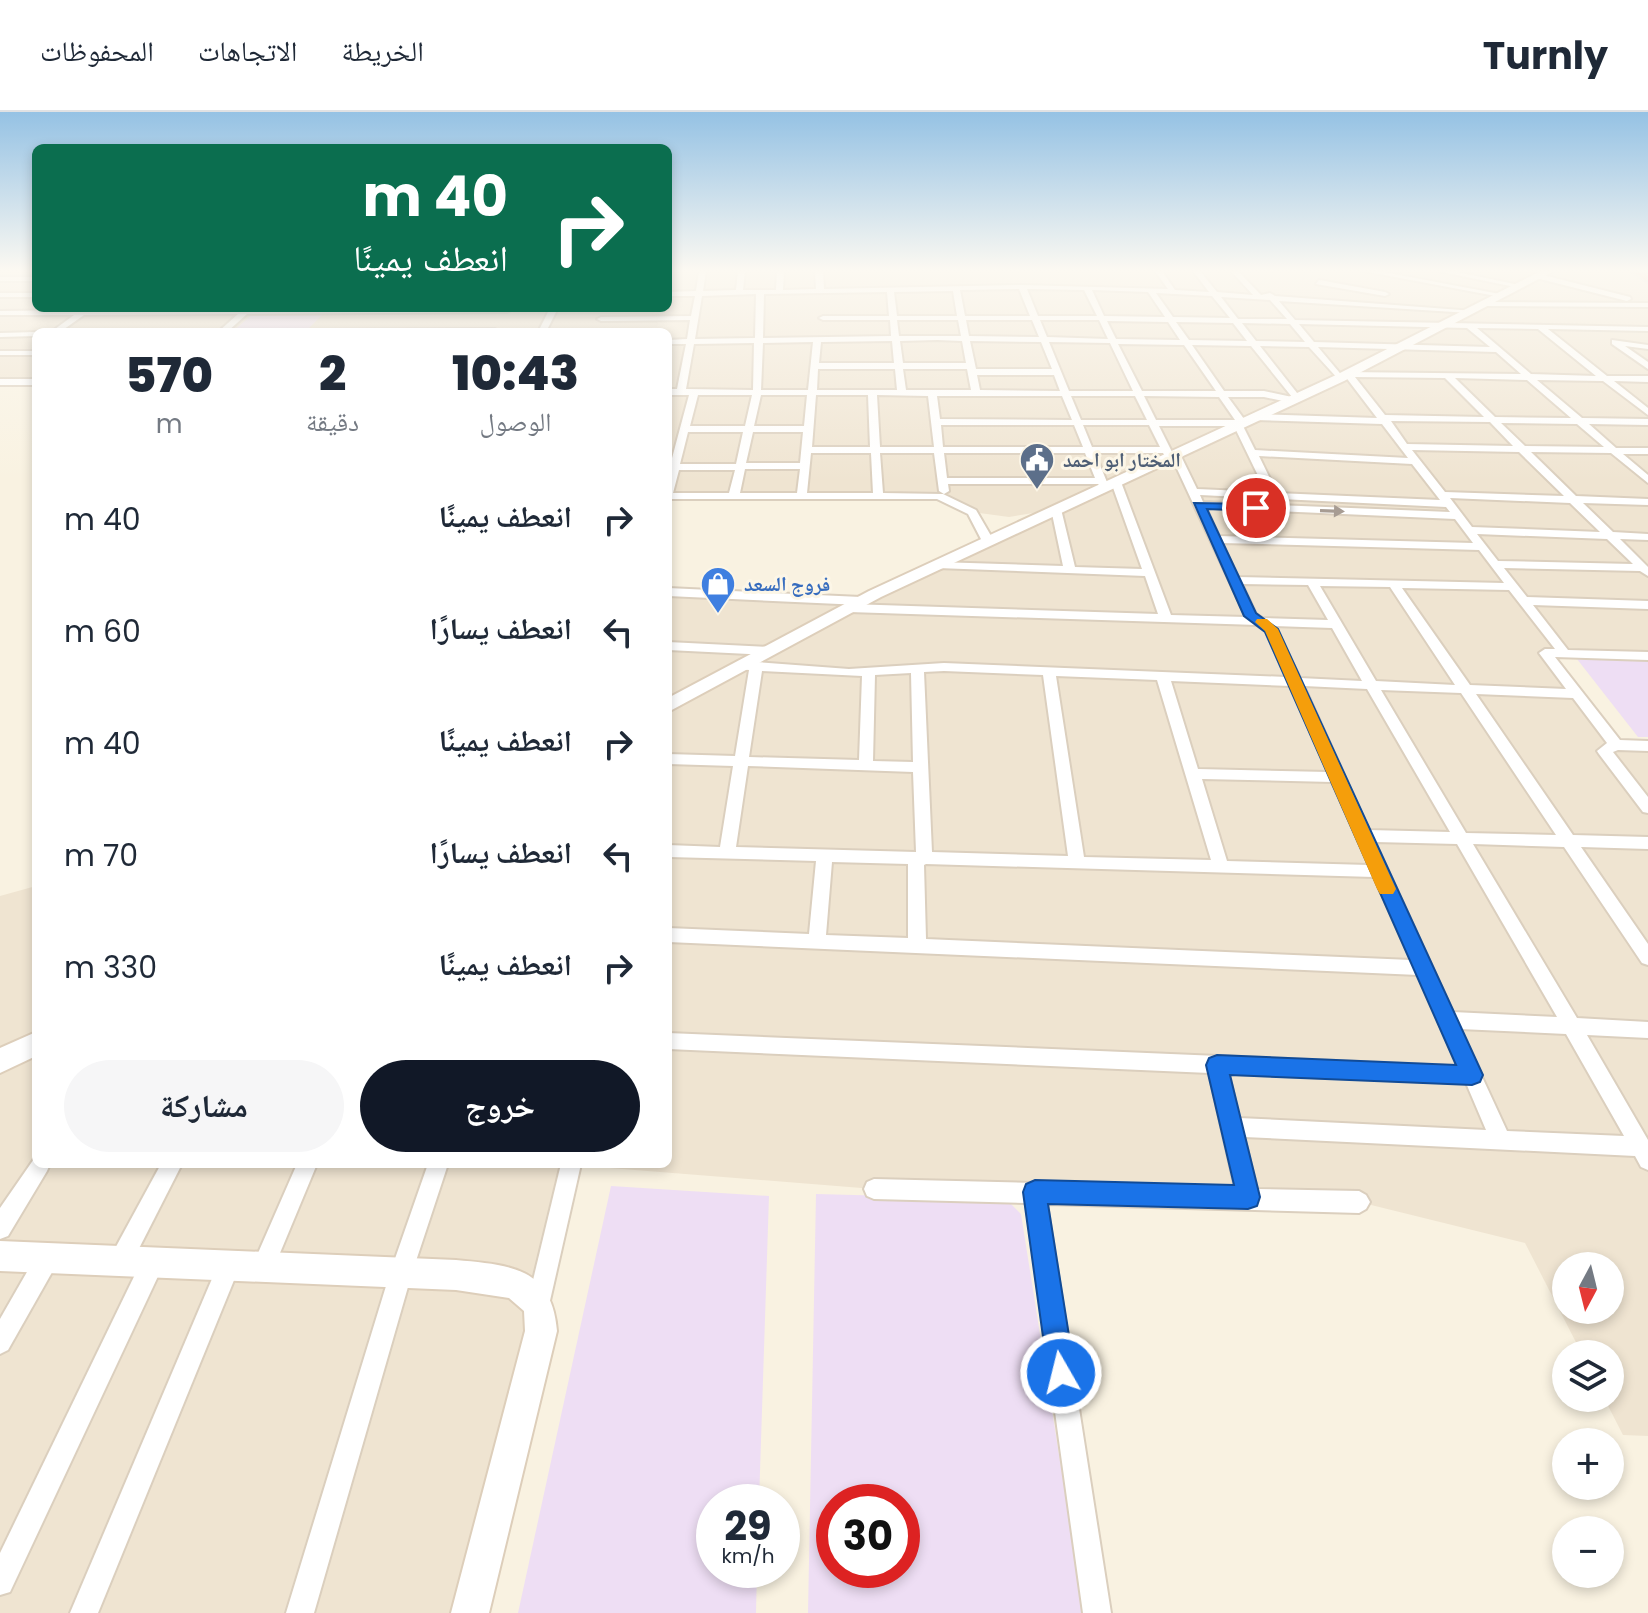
<!DOCTYPE html>
<html lang="ar">
<head>
<meta charset="utf-8">
<style>
	body { margin:0; font-family:Poppins,"Noto Naskh Arabic",sans-serif; background:#f6f6f7; color:#1f2937; direction:rtl; height:100vh; display:flex; flex-direction:column; font-size:30px; white-space:nowrap }
	* { box-sizing:border-box; margin:0 }
	p { font-size:26px; color:#747a83 }
	.icon { flex:none; width:44px; height:44px; fill:none; stroke:currentColor; stroke-width:2; stroke-linecap:round; stroke-linejoin:round }
	.map { position:relative; flex:1; overflow:hidden; direction:ltr }
	.sheet { position:absolute; left:32px; top:216px; width:640px; height:840px; display:flex; flex-direction:column; background:#fff; border-radius:12px; box-shadow:0 4px 12px #0003; direction:rtl }
	.sheet>* { flex:none }
	.top-card { position:absolute; left:32px; top:32px; width:640px; height:168px; border-radius:12px; box-shadow:0 4px 12px #0003; direction:rtl; background:#0b6e4f; color:#fff; overflow:hidden }
	.needle { width:52px; rotate:187deg }
	.tools { position:absolute; left:1552px; top:1140px; display:grid; gap:16px }
	.tools a { display:grid; place-items:center; width:72px; height:72px; border-radius:50%; background:#fff; box-shadow:0 4px 12px #0003; font-size:40px }
	.speed { position:absolute; left:696px; top:1372px; display:flex; gap:16px; font-size:40px; font-weight:700; text-align:center }
	.speed>* { display:grid; place-content:center; width:104px; height:104px; border-radius:50%; background:#fff; box-shadow:0 4px 12px #0003; line-height:1 }
	.speed small { font-size:20px; font-weight:400 }
	.speed .limit { border:12px solid #d22; background:#fff; color:#111 }
	.pin { position:absolute; display:grid; place-items:center; width:68px; height:68px; color:#fff; margin:-34px; border:4px solid #fff; border-radius:50%; box-shadow:0 2px 8px #0007 }
	.me { position:absolute; width:88px; margin:-44px; rotate:352deg; stroke-linejoin:round; filter:drop-shadow(0 0 6px #0008) }
	.turn { display:flex; align-items:center; gap:28px; height:168px; padding:0 32px; font-size:36px }
	.turn .icon { width:104px; height:104px; stroke-width:2.5 }
	.turn b { display:block; font-size:56px; line-height:68px }
	.eta { display:flex; justify-content:space-evenly; align-items:center; height:136px; text-align:center }
	.eta b { font-size:48px; font-weight:800; line-height:56px }
	.cta { display:flex; gap:16px; margin-top:auto; padding:16px 32px }
	.cta a { flex:1; height:92px; border-radius:48px; background:#111827; color:#fff; font-size:32px; font-weight:800; line-height:92px; text-align:center }
	.cta a+a { background:#f6f6f7; color:#1f2937 }
	ul { padding:0; list-style:none }
	li { display:flex; align-items:center; gap:24px; height:112px; padding:0 32px }
	li div { flex:1 }
	li b { display:block; font-size:30px }
	li em { font-style:normal }
	header { display:flex; align-items:center; gap:48px; box-sizing:border-box; height:112px; padding:0 40px; background:#fff; border-bottom:2px solid #e0e1e3 }
	header strong { font-size:38px }
	nav { display:flex; gap:44px; margin-inline-start:auto; font-size:28px }
	.map>svg:first-child { display:block }
	.residential { fill:#efe4d1; fill-rule:evenodd }
	.education { fill:#eedef4; fill-rule:evenodd }
	.lines { fill:none; stroke-linecap:round; stroke-linejoin:round }
	.street-casing { stroke:#dbcfbe; stroke-width:4 }
	.secondary-casing { stroke:#ddceba; stroke-width:4 }
	.highway-casing { stroke:#d9d4d0; stroke-width:4 }
	.street { fill:#fff; fill-rule:evenodd }
	.secondary { fill:#fff; fill-rule:evenodd }
	.highway { fill:#ecba9f; fill-rule:evenodd }
	.oneway { fill:#a79c93 }
	.route { fill:#1a73e8; stroke:#114b97; stroke-width:2 }
	.slow { fill:#f59e0b }
	.labels { text-anchor:middle; dominant-baseline:central; stroke-width:6; stroke-linejoin:round; paint-order:stroke }
	.far-service-label { font-size:20px; font-weight:bold; fill:#4e5e75; stroke:#fcf6e7; text-anchor:start }
	.far-shop-label { font-size:20px; font-weight:bold; fill:#366cbe; stroke:#fcf6e7; text-anchor:start }
</style>
</head>
<body>
<header>
<strong>Turnly</strong>
<nav><a>الخريطة</a><a>الاتجاهات</a><a>المحفوظات</a></nav>
</header>
<div class="map">
<svg width="1648" height="1501" viewBox="0 0 1648 1501">
	<rect width="100%" height="100%" fill="#f9f2e1"/>
	<path class="residential" d="M0 159H36V196H668V159H1637L1648 166V543L1565 541 1523 488 1562 540 1545 541 1616 632 1648 634V1324L1623 1323 1604 1286H1610V1242H1582L1525 1131 1359 1090 874 1077 572 1053 527 1180 536 1246 470 1501H0V784L36 774V1052H668V480L862 490 1052 398 1009 405 972 400 939 384H668V220H36V270H0ZM1566 1154H1610V1198H1566Z"/>
	<g class="education">
		<path d="M254 201H324L305 220H232Z"/>
		<path d="M1577 547 1648 549V625H1638Z"/>
		<path d="M611 1074 769 1084 759 1390H714V1458H757L756 1501H518Z"/>
		<path d="M816 1082 1006 1087 1021 1102 1084 1501H808ZM834 1390H902V1458H834Z"/>
	</g>
	<g class="lines">
		<defs>
			<g id="street">
				<path d="M699 159H706L703 179 736 178 738 159H745L743 178H776L777 159H784L783 178 816 177 815 159H823L824 177 1022 173 1168 177 1155 159H1162L1175 178 1209 180 1193 159H1200L1217 180 1253 183 1231 159H1238L1261 183 1270 181 1275 184 1474 199 1470 201 1279 189 1295 208 1648 215V219L1548 217 1607 264H1648V270L1614 269 1648 296V303L1603 269 1537 268 1582 306 1648 307V313L1589 312 1616 336H1648V342H1623L1648 363V371L1611 341 1531 340 1576 384 1648 387V393L1583 391 1613 420 1648 422V428L1620 427 1648 455V464L1640 459 1504 456 1527 485 1648 489V497L1533 493 1568 538 1648 540V548L1555 545 1620 628 1648 629V639L1618 638 1613 640 1648 685V701L1643 700 1599 642 1597 639 1607 631 1573 586 1476 582 1573 723 1648 725V737L1581 735 1648 832V853L1642 851 1564 735 1473 732 1577 906 1648 910V926L1587 923 1648 1028V1058L1641 1055 1635 1044 1244 1025 1257 1077 1359 1079 1366 1083 1370 1090 1366 1097 1359 1101 1047 1092 1111 1501H1083L1026 1091 874 1087 867 1084 864 1077 867 1070 874 1067 1235 1076 1209 961 668 937V921L1458 954 1418 863 668 830V816L809 822 816 749 668 745V733L720 735 733 654 668 652V642L735 644 749 558 738 557V551L756 550 849 557 944 551 1286 565 1266 519 1257 513 849 500 843 496 849 492 1158 502 1145 464 937 456 931 453 937 450 1063 454 1051 397 1056 394 1061 397 1075 455 1142 457 1111 370 1116 367 1121 370 1171 503 1246 505 1172 346H1166L1163 341H1095L1109 375 1104 378 1098 372H948L949 379 944 382 939 379 934 341H880L883 381 943 382 976 398 994 429 988 432 982 429 968 402 937 387H668V361L689 283H668V277H677L686 232H668V228L687 227 690 208 601 209 597 207 601 205 691 204 695 184H668V180L696 179ZM1019 177 1030 204H965L960 178ZM1027 177 1084 178 1097 204H1038ZM1092 178 1148 180 1165 205 1104 204ZM953 179 957 204H897L894 180ZM887 180 889 204H823L819 206 823 208H890L891 224 763 226 764 182ZM1156 181 1212 184 1230 206 1173 205ZM756 182 755 226 695 227 702 184ZM1221 185 1270 188 1287 207H1238ZM897 208H958L961 224H899ZM966 208H1032L1039 225 969 224ZM1040 208H1099L1108 227 1047 225ZM1107 209 1168 210 1180 228 1116 227ZM1176 210 1233 211 1247 229 1189 228ZM1242 211 1290 212 1305 230 1256 229ZM1299 212 1467 216 1490 235 1314 230ZM1477 216 1538 217 1596 264 1531 262ZM937 228 962 229 966 251H903L900 229ZM892 229 894 251H819L821 230ZM970 229 1041 230 1052 257H976ZM813 230 808 278H761L763 231ZM1049 230 1110 231 1133 279H1069ZM754 231 753 278 686 277 694 232ZM1118 232 1184 233 1216 279H1142ZM1192 233 1251 234 1292 285 1264 279H1224ZM1260 234 1309 235 1340 269 1344 266 1318 235 1496 240 1521 262 1345 260V264L1377 306 1254 302 1249 305 1254 308 1382 312 1408 346 1255 338 1243 314 1247 311 1228 285H1264L1293 291 1301 286ZM818 257H895L897 278H817ZM903 257H967L971 278H906ZM977 263H1054L1060 279 980 278ZM1355 265 1445 266 1484 305 1385 303ZM1455 266 1527 268 1571 306 1495 305ZM698 283H752L745 314H690ZM761 283H807L804 314H754ZM816 283H868L870 335H812ZM877 283 928 284 934 335H880ZM937 284H1062L1072 308 940 307ZM1071 284H1135L1147 308H1081ZM1144 284 1219 285 1235 308H1156ZM1391 309 1490 310 1513 334 1407 332ZM1501 311 1577 312 1604 335 1525 334ZM941 313H1074L1083 335H943ZM1083 313H1149L1160 335H1092ZM1159 314H1234L1266 380 1197 377 1180 342 1172 340ZM688 320H743L736 352H680ZM753 320H803L800 351H746ZM1412 338 1519 340 1564 384 1445 380ZM811 341H871L873 381H807ZM944 341H1085L1095 366H947ZM1259 344 1412 352 1440 388 1277 381ZM745 357H800L797 381H740ZM679 358H735L729 381H673ZM1200 383 1446 395 1450 400 1203 390ZM1450 386 1570 391 1600 420 1472 415ZM1206 396 1455 407 1473 431 1219 424ZM1477 422 1607 427 1633 452 1498 449ZM1222 431 1479 438 1504 471 1238 465ZM1242 472 1308 473 1328 508 1262 506 1256 502ZM1320 474 1390 475 1455 573 1376 569ZM1402 476 1509 478 1555 537H1545L1539 541 1566 577 1470 573ZM1274 514 1332 516 1362 569 1300 566ZM762 559 862 564 859 648 749 645ZM944 559 1043 563 1068 744 932 740 924 560ZM911 561 913 650 873 649 875 563ZM1056 564 1157 568 1211 748 1084 745ZM1171 569 1290 574 1328 660 1198 657ZM1304 574 1367 577 1450 720 1369 718ZM1381 578 1461 581 1556 723 1466 721ZM748 654 913 660 916 740 736 735ZM1202 667 1332 670 1369 753 1227 749ZM1375 730 1457 732 1557 905 1453 900ZM832 750 908 752V826L826 823ZM926 752 1374 765 1411 848 926 827 924 753ZM1460 917 1566 922 1624 1024 1507 1019ZM1229 962 1466 971 1486 1018 1239 1006Z"/>
				<path d="M1363 159H1378L1505 183 1501 185Z"/>
				<path d="M1437 159H1452L1524 174 1520 176Z"/>
				<path d="M1539 162 1630 185 1631 187 1627 189 1536 166Z"/>
				<rect x="0" y="165" width="36" height="4"/>
				<path d="M1319 168 1385 180 1389 182 1385 184 1316 172Z"/>
				<rect x="0" y="181" width="36" height="4"/>
				<path d="M1482 190 1648 191V195L1485 194Z"/>
				<path d="M245 196H508L511 198 507 200 247 202 227 220H218L238 202 84 203 60 220H51L74 203H0V199Z"/>
				<path d="M550 196H558L546 220H538Z"/>
				<path d="M495 217 498 220H306L310 218Z"/>
				<path d="M36 220V224L0 225V221Z"/>
				<path d="M1612 228 1648 233V237L1625 234 1648 250V257L1612 232Z"/>
				<rect x="0" y="239" width="36" height="4"/>
				<rect x="0" y="267" width="36" height="6"/>
				<path d="M668 476 861 485 867 489 861 493 668 484Z"/>
				<path d="M668 530 770 535 776 539 770 543 668 538Z"/>
				<path d="M36 1044V1052H50L47 1059 8 1124 0 1127V1096Z"/>
				<path d="M161 1052H182L128 1158 120 1161 112 1158 109 1150 112 1142Z"/>
				<path d="M297 1052H317L270 1165 262 1168 254 1165 251 1157Z"/>
				<path d="M428 1052H448L412 1161 314 1501H286L390 1161Z"/>
				<path d="M561 1052H581L549 1193 546 1201 538 1204 530 1201 527 1193Z"/>
				<path d="M47 1136 55 1139 58 1147 55 1155 8 1238 0 1242V1207L39 1139Z"/>
				<path d="M152 1141 160 1144 163 1152 160 1160 10 1480 0 1483V1441L144 1144Z"/>
				<path d="M228 1145 236 1148 239 1156 98 1501H70L220 1148Z"/>
			</g>
			<g id="secondary">
				<path d="M1541 159H1554L1344 269 881 485 668 600V586L869 479 1336 263Z"/>
				<path d="M36 920V944L0 961V936Z"/>
				<path d="M0 1129 456 1148C510 1153 552 1155 557 1219L489 1501H451L525 1219 524 1199 509 1186 456 1178 0 1159Z"/>
			</g>
			<path id="highway" d="M1631 159H1646L1648 170Z"/>
		</defs>
		<use href="#street" class="street-casing"/>
		<use href="#secondary" class="secondary-casing"/>
		<use href="#highway" class="highway-casing"/>
		<use href="#street" class="street"/>
		<use href="#secondary" class="secondary"/>
		<use href="#highway" class="highway"/>
	</g>
	<defs><path id="oneway-solid" d="M-6-.8H1V-3.2L6.5 0L1 3.2V.8H-6Z" transform="scale(2)"/></defs>
	<use class="oneway" href="#oneway-solid" transform="translate(1332 399) rotate(2)"/>
	<linearGradient id="sky" x2="0" y2="1"><stop stop-color="#95c2e4"/><stop offset="0.43" stop-color="#fcf9f2"/><stop offset="1" stop-color="#fcf9f2" stop-opacity="0"/></linearGradient>
	<rect width="1648" height="369" fill="url(#sky)"/>
	<path class="route" d="M1194 391 1256 392 1262 396 1256 399 1207 397 1256 501 1278 517 1483 963 1480 970 1472 973 1230 963 1260 1085 1257 1094 1248 1097 1048 1092 1075 1261 1071 1270 1061 1274 1052 1270 1048 1261 1023 1080 1026 1072 1035 1068 1234 1073 1206 953 1209 946 1217 943 1456 953 1265 520 1244 504Z"/>
	<path class="slow" d="M1257 507H1267L1278 517 1396 777 1393 782H1380L1377 777 1265 519 1255 510Z"/>
	<defs>
		<symbol id="civic-pin" viewBox="-11 -11 22 30"><path d="M0 17L-7.5 6A9.5 9.5 0 1 1 7.5 6Z" fill="#5c6f8a" stroke="#fcf6e7"/><path d="M-.6-6.5H3V-4.5H.6V-3L4-1V1h2V6H-6V1h2V-1L-.6-3ZM-1.2 2.5V6h2.4V2.5Z" fill="#fff"/></symbol>
		<symbol id="shop-pin" viewBox="-11 -11 22 30"><path d="M0 17L-7.5 6A9.5 9.5 0 1 1 7.5 6Z" fill="#3f7fe0" stroke="#fcf6e7"/><path d="M-5-2.5h2.3a2.7 3.5 0 0 1 5.4 0H5L5.5 6h-11ZM-1.5-2.5h3a1.5 2.3 0 0 0-3 0Z" fill="#fff"/></symbol>
	</defs>
	<g fill-rule="evenodd">
		<use href="#civic-pin" x="1017" y="328" width="40" height="54"/>
		<use href="#shop-pin" x="698" y="452" width="40" height="54"/>
	</g>
	<g class="labels">
		<g class="far-service-label">
			<text x="1063" y="348">المختار ابو احمد</text>
		</g>
		<g class="far-shop-label">
			<text x="744" y="472">فروج السعد</text>
		</g>
	</g>
</svg>
<div class="tools">
<a><svg class="needle" viewBox="-14 -14 28 28"><path d="M0-13l5 13h-10z" fill="#e53935"/><path d="M0 13l5-13h-10z" fill="#747a83"/></svg></a>
<a><svg class="icon" aria-label="layers" viewBox="0 0 24 24"><path d="M12 4l9 5-9 5-9-5zM3 14l9 5 9-5"/></svg></a>
<a>+</a>
<a>−</a>
</div>
<div class="speed"><div>29<small>km/h</small></div><div class="limit">30</div></div>
<div class="pin" style="left:1256px;top:396px;background:#d93025"><svg class="icon" aria-label="arrive" viewBox="0 0 24 24"><path d="M6 21V4h12l-3 4 3 4H6"/></svg></div>
<svg class="me" style="left:1061px;top:1261px" viewBox="-20 -20 40 40"><circle r="17" fill="#1a73e8" stroke="#fff" stroke-width="3"/><path d="M0-11L8 9 0 5-8 9z" fill="#fff"/></svg>
<div class="top-card">
<div class="turn"><svg class="icon" aria-label="right" viewBox="0 0 24 24"><path d="M7 20v-9h11M14 6l5 5-5 5"/></svg><div><b>40 m</b>انعطف يمينًا</div></div>
</div>
<section class="sheet">
<div class="eta">
<div><b>10:43</b><p>الوصول</p></div>
<div><b>2</b><p>دقيقة</p></div>
<div><b>570</b><p>m</p></div>
</div>
<ul>
<li><svg class="icon" aria-label="right" viewBox="0 0 24 24"><path d="M7 20v-9h11M14 6l5 5-5 5"/></svg><div><b>انعطف يمينًا</b></div><em>40 m</em></li>
<li><svg class="icon" aria-label="left" viewBox="0 0 24 24"><path d="M17 20v-9H6M10 6l-5 5 5 5"/></svg><div><b>انعطف يسارًا</b></div><em>60 m</em></li>
<li><svg class="icon" aria-label="right" viewBox="0 0 24 24"><path d="M7 20v-9h11M14 6l5 5-5 5"/></svg><div><b>انعطف يمينًا</b></div><em>40 m</em></li>
<li><svg class="icon" aria-label="left" viewBox="0 0 24 24"><path d="M17 20v-9H6M10 6l-5 5 5 5"/></svg><div><b>انعطف يسارًا</b></div><em>70 m</em></li>
<li><svg class="icon" aria-label="right" viewBox="0 0 24 24"><path d="M7 20v-9h11M14 6l5 5-5 5"/></svg><div><b>انعطف يمينًا</b></div><em>330 m</em></li>
</ul>
<div class="cta"><a>خروج</a><a>مشاركة</a></div>
</section>
</div>
</body>
</html>
